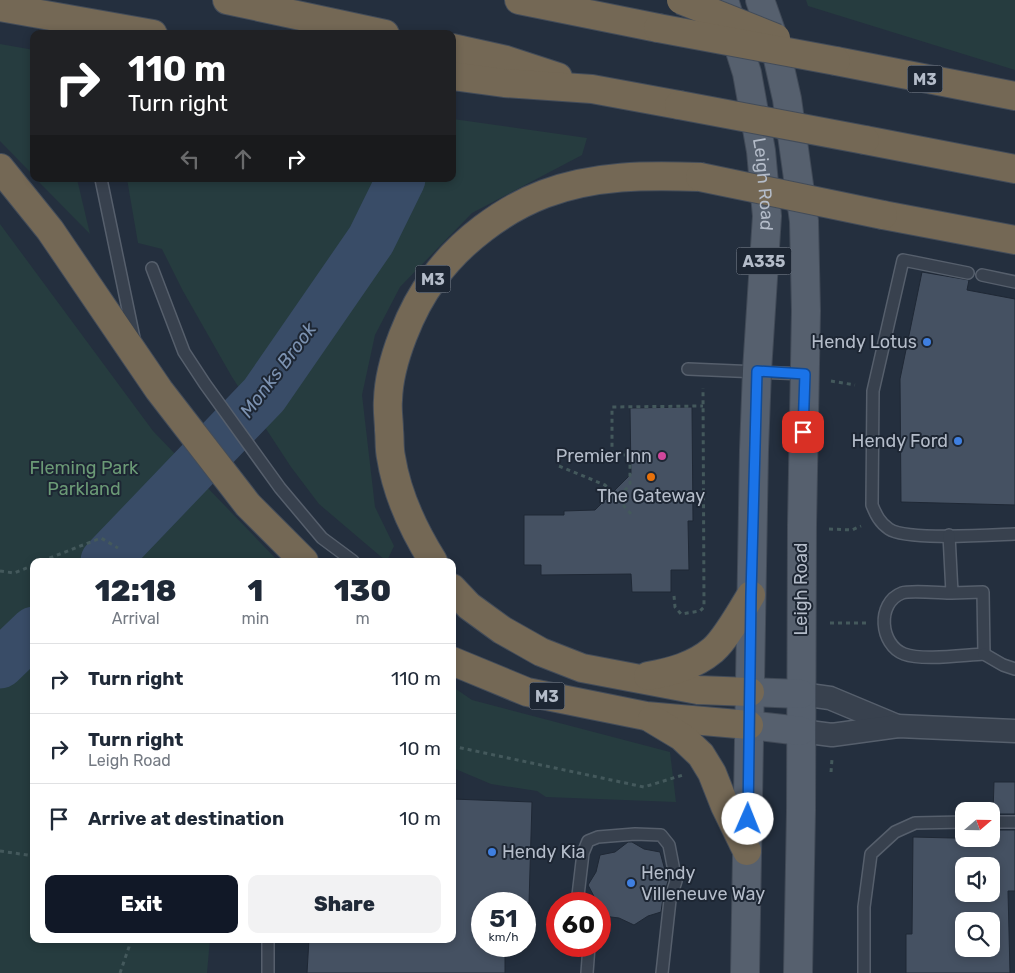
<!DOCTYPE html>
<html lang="en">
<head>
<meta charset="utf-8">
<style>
	body { margin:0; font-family:Rubik,sans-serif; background:#f2f2f3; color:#1f2937; height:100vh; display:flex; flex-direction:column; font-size:19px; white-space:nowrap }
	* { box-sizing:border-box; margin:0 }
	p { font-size:16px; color:#747a83 }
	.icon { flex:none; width:28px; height:28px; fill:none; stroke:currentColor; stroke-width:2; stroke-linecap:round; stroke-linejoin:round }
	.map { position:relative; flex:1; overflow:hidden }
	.sheet { position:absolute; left:30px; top:558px; width:426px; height:385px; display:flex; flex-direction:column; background:#fff; border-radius:10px; box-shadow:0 2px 8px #0003 }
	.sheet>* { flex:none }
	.banner { position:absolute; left:30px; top:30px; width:426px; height:152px; border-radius:10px; box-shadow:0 2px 8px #0003; background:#202124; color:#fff; overflow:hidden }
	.needle { width:32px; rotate:70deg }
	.tools { position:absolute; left:955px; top:802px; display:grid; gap:10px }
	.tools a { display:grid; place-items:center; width:45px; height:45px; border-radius:10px; background:#fff; box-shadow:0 2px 8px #0003; font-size:25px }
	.speed { position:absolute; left:471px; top:892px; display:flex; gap:10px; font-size:25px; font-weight:700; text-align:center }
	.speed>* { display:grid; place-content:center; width:65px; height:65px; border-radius:50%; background:#fff; box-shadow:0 2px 8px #0003; line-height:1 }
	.speed small { font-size:12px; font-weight:400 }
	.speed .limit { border:8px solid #d22; background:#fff; color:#111 }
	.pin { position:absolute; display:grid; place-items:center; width:42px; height:42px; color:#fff; margin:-21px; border-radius:10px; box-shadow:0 2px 8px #0006 }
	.me { position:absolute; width:55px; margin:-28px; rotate:1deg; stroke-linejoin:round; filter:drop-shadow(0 0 4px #0008) }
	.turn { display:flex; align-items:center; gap:18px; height:105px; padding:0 15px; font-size:22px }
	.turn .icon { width:65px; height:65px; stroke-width:2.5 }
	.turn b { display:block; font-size:35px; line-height:42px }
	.lanes { display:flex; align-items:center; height:48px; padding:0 15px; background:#0003; justify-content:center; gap:25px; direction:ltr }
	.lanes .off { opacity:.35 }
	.eta { display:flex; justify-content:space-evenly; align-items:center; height:85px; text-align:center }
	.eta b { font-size:30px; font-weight:800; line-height:35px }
	.button { display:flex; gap:10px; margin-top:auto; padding:10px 15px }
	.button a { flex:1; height:58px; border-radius:10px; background:#111827; color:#fff; font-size:20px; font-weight:800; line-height:58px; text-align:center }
	.button a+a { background:#f2f2f3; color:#1f2937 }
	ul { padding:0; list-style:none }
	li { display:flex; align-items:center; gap:15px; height:70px; padding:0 15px; border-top:1px solid #e0e1e3 }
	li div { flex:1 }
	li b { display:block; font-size:19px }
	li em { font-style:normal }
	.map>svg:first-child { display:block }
	.green { fill:#263c3f }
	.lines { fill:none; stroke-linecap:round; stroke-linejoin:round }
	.river { stroke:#394c67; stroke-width:49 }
	.building { fill:#455162; stroke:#1f2835; fill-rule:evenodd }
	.lane-casing { stroke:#565f6c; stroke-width:14 }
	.street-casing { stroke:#565f6c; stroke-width:25 }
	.primary-casing { stroke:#414a57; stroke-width:30 }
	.highway-casing { stroke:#434c59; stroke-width:30 }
	.path { stroke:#44595c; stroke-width:3; stroke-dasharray:4 4; stroke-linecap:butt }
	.lane { stroke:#38414e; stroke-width:11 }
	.street { stroke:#38414e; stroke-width:22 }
	.primary { stroke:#56606e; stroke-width:28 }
	.highway { stroke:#746855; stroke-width:28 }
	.highway-bridge-casing { stroke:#434c59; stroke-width:30; stroke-linecap:butt }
	.highway-bridge { stroke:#746855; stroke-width:28 }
	.route-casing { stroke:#114b97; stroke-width:12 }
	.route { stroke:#1a73e8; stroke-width:9 }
	.shop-dot { fill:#3f7fe0; stroke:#1d2633; stroke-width:2 }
	.hotel-dot { fill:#d1479c; stroke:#1d2633; stroke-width:2 }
	.food-dot { fill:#e8710a; stroke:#1d2633; stroke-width:2 }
	.labels { text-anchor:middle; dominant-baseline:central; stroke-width:4; stroke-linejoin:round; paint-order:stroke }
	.shield { fill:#1d2633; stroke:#878f9c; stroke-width:1 }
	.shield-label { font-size:16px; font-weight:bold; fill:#b4bcc9 }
	.street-label { font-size:18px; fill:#b4bcc9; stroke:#1d2633 }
	.poi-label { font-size:18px; fill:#b4bcc9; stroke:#1d2633; text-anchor:end }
	.park-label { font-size:18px; fill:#6b9a76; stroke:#1d2633 }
	.water-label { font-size:19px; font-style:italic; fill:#7c92b1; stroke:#1d2633 }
</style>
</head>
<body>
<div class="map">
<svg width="1015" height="973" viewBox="0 0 1015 973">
	<rect width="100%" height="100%" fill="#242f3e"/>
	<g class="green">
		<path d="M806 0H1015V70L808 6Z"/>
		<path d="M0 44 34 50V176L0 141Z"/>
		<path d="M453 119 587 138 582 155 472 213 400 287 375 335 362 395 375 507 394 546 387 561H386L319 504 291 467 232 377 183 291 162 249 138 243 127 179H452Z"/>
		<path d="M36 179H77L90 234Z"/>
		<path d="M0 224 153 431 278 561H34V939H210L207 973H0Z"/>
		<path d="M453 687 472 700 670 752 676 802 546 797 537 791 491 784 453 768Z"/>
	</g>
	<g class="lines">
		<g class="river">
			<path d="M105 561 264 395 371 240 401 179"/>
			<path d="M0 664 34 631"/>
		</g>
	</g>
	<g class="building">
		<path d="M922 272 969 280 967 290 1015 299V505L901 502 900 379Z"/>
		<path d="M692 407 693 521H688L689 570H671V592H632L631 574 541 575V565H524V515H564V511L595 510 631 474 630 408Z"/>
		<path d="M994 782H1015V814H993Z"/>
		<path d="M452 799 532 802 529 903 482 904V946H505V973H307L309 939H452Z"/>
		<path d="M992 830H1015V891H1008L1010 973H906V934H912L913 837 991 839ZM964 866H991V894H964ZM964 921H991V949H964Z"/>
		<path d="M628 842H632L644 849 660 852 668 881 663 898 661 912 648 916 634 925 619 918 603 916 600 904H598L588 885 596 872 600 855 615 852Z"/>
	</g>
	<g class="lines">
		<defs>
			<g id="lane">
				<path d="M101 179 134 338"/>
				<path d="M152 268 184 352 205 384 280 488 322 538 353 561"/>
				<path d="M968 273 903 260 873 391 872 505C876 515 880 523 889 529 907 541 990 535 1015 534"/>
				<path d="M982 275 1015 282"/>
				<path d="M688 369 805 374"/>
				<path d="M949 535 952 593C941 593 910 590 902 593 876 603 880 645 904 654 923 661 963 655 984 654L983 592 952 593"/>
				<path d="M984 654 1003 665 1015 669"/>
				<path d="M991 822H1015"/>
				<path d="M577 904 583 853 588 841 598 837 635 834 661 835 669 845 676 881 670 900 662 973"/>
				<path d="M268 973V939"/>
				<path d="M587 973 589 946"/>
				<path d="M864 973V907L871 854 895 832 915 823 964 822"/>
			</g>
			<g id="street">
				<path d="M801 694 830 698 897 726"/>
				<path d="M801 731 832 735 898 726 1015 731"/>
			</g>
			<g id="primary">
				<path id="s1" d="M724 0 747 73 761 151 767 216 757 371 754 450 745 973"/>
				<path d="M760 0 773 37 787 99 804 221 806 311 802 525 801 811 798 973"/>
				<path d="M750 692 801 694"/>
				<path d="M749 725 801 731"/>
			</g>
			<g id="highway">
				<path d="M227 0 385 34"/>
				<path d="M519 0 658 28"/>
				<path d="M0 7 153 34"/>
				<path d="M452 48 506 60 558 77"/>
				<path d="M836 61 1015 96"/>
				<path d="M452 76 504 83 592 89 679 105"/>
				<path d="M865 140 1015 169"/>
				<path d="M0 168 50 230 159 390 248 505 304 561"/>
				<path d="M883 215 1015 240"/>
				<path d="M433 561C413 529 397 495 391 457 389 448 390 439 389 430 389 421 387 410 388 400 389 362 411 308 434 278 460 242 502 210 544 194 594 175 647 175 700 177"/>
				<path d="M452 588 469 606 502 630 541 652 582 668 698 690 750 692"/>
				<path d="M452 661 527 692 646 716 749 725"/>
				<path d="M648 676C671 672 694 666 713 650 725 640 742 610 751 595"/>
				<path d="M652 719 682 737 701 755 712 773 725 806 747 851"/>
			</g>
		</defs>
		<use href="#lane" class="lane-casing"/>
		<use href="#street" class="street-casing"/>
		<use href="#primary" class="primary-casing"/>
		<use href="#highway" class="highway-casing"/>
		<g class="path">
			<path d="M831 381 855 385"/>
			<path d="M559 466 605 485 617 498"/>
			<path d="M631 514 617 498 630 485V455H612V407L703 406"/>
			<path d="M829 529 852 530 861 526"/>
			<path d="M42 561 101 538 118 548"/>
			<path d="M0 571 14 573 34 565"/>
			<path d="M674 596 675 607 681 614 700 611 704 607 703 388"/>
			<path d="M830 623H866"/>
			<path d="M452 746 644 787 683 775"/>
			<path d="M831 772 832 759"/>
			<path d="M0 851 34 856"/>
			<path d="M120 973 129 947 130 939"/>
		</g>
		<use href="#lane" class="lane"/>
		<use href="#street" class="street"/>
		<use href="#primary" class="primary"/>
		<use href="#highway" class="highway"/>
		<defs>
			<g id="highway-bridge">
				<path d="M681 0 776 38"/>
				<path d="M658 28 836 61"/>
				<path d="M679 105 865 140"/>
				<path d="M700 177 883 215"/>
			</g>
		</defs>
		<use href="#highway-bridge" class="highway-bridge-casing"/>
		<use href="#highway-bridge" class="highway-bridge"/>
	</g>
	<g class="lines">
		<defs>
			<path id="route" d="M748 819 751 595 757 371 805 374 803 432"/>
		</defs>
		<use href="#route" class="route-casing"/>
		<use href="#route" class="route"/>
	</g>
	<g class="shop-dot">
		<circle cx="927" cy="342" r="5"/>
		<circle cx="958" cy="441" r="5"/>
		<circle cx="492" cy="852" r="5"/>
		<circle cx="631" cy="883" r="5"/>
	</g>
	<circle class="hotel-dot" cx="662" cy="456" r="5"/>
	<circle class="food-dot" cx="651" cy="477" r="5"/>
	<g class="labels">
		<g class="shield">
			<rect x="907.5" y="65.5" width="35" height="27" rx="4"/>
			<rect x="736.5" y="247.5" width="55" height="27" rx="4"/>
			<rect x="415.5" y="265.5" width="35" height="27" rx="4"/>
			<rect x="529.5" y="682.5" width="35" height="27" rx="4"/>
		</g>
		<g class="shield-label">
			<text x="925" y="79">M3</text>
			<text x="764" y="261">A335</text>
			<text x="433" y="279">M3</text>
			<text x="547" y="696">M3</text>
		</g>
		<g class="street-label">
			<text stroke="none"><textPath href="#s1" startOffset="189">Leigh Road</textPath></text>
			<text transform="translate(801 589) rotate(-90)">Leigh Road</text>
		</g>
		<g class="poi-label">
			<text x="917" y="342">Hendy Lotus</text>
			<text x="948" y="441">Hendy Ford</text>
			<text x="652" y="456">Premier Inn</text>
			<text x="651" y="496" text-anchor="middle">The Gateway</text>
			<text x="502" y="852" text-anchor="start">Hendy Kia</text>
			<text x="641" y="873" text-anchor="start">Hendy<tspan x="641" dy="21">Villeneuve Way</tspan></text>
		</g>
		<g class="park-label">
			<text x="84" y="468">Fleming Park<tspan x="84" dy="21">Parkland</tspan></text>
		</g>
		<g class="water-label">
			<text transform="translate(278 370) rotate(-53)">Monks Brook</text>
		</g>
	</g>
</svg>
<div class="tools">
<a><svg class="needle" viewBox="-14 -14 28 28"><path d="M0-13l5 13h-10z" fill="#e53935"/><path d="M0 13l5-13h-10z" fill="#747a83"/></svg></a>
<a><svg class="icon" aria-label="sound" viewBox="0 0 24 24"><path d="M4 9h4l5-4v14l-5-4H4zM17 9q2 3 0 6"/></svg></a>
<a><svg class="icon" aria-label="search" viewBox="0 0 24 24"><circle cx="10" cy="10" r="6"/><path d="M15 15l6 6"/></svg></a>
</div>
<div class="speed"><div>51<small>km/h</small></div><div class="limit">60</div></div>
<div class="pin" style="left:803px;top:432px;background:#d93025"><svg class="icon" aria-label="arrive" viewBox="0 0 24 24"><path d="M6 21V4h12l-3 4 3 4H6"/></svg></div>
<svg class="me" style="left:748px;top:819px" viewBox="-20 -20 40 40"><circle r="19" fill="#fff"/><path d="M0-13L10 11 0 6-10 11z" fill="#1a73e8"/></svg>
<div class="banner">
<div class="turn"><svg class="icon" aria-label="right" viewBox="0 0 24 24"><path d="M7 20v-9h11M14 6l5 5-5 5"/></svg><div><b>110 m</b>Turn right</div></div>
<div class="lanes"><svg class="icon off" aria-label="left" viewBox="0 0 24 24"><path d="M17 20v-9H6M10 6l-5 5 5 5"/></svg><svg class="icon off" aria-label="ahead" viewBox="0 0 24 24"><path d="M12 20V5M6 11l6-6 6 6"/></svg><svg class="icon" aria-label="right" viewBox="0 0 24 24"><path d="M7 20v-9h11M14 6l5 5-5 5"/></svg></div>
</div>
<section class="sheet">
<div class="eta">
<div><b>12:18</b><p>Arrival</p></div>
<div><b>1</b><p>min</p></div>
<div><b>130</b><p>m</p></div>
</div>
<ul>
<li><svg class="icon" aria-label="right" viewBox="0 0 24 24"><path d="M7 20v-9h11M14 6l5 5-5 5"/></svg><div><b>Turn right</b></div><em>110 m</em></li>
<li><svg class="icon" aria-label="right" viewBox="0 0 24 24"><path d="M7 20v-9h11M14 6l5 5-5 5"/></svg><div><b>Turn right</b><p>Leigh Road</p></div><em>10 m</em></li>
<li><svg class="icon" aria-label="arrive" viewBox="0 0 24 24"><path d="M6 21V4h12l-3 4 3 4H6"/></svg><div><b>Arrive at destination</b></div><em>10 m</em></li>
</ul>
<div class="button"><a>Exit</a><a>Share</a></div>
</section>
</div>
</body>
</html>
